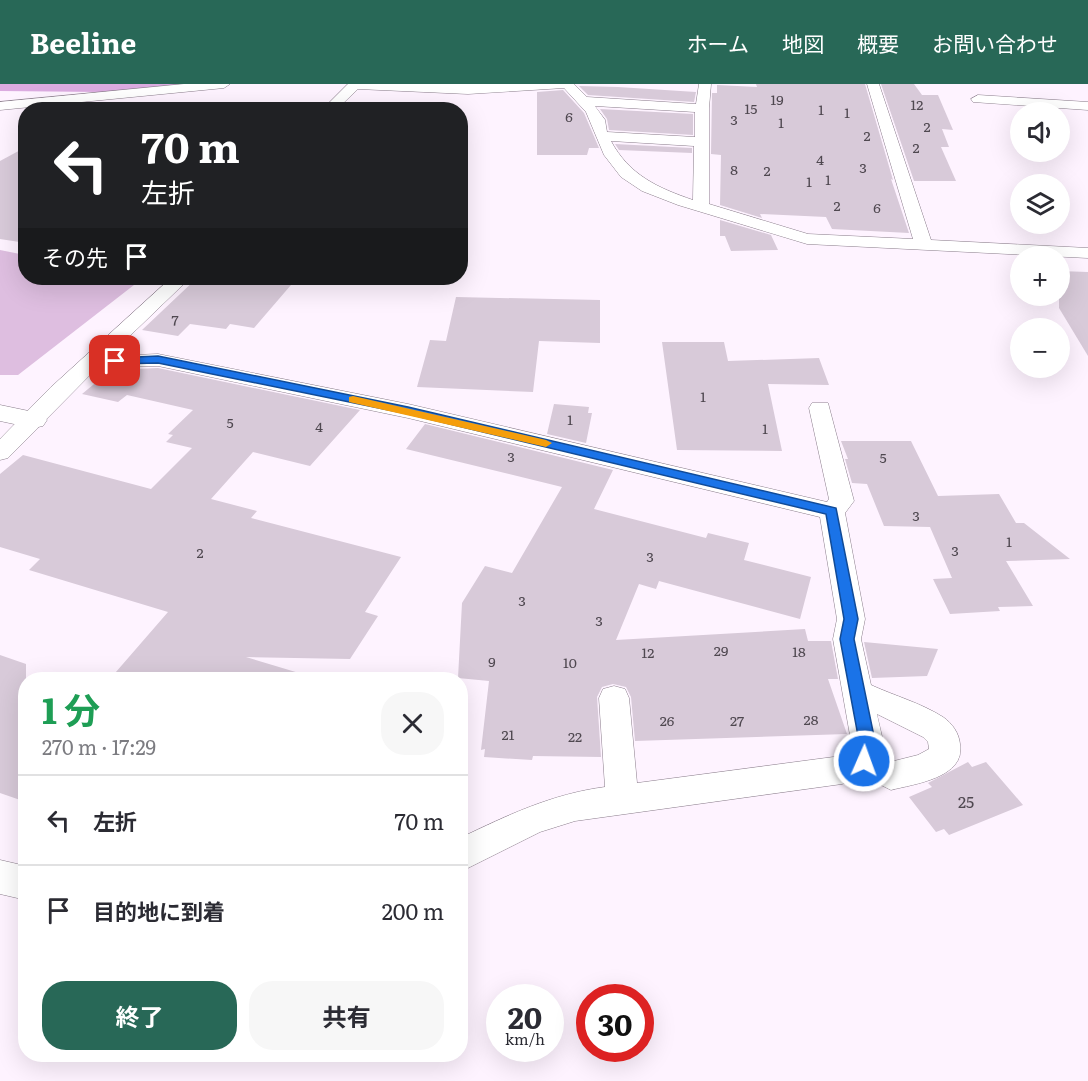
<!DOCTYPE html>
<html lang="ja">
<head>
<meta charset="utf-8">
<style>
	body { margin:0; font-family:Literata,"Noto Sans JP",serif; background:#f7f7f7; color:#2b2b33; height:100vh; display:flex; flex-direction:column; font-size:22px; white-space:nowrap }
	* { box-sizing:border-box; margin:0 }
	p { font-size:20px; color:#7c7c81 }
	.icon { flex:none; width:33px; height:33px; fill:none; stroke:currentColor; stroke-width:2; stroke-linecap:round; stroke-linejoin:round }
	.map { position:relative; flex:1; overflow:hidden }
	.sheet { position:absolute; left:18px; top:588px; width:450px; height:390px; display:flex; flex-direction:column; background:#fff; border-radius:24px; box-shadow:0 6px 24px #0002 }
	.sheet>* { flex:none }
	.top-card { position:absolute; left:18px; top:18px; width:450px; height:183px; border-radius:24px; box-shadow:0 6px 24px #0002; background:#202124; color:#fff; overflow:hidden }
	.fabs { position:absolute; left:1010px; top:18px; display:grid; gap:12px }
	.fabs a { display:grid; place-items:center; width:60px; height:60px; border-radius:50%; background:#fff; box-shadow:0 6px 24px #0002; font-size:30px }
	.speed { position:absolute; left:486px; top:900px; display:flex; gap:12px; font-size:30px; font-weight:700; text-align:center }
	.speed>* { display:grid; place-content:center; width:78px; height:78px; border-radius:50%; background:#fff; box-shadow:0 6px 24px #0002; line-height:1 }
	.speed small { font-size:15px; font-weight:400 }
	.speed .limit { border:9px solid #d22; background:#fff; color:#111 }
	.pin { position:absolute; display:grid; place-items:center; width:51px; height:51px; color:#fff; margin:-26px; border-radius:12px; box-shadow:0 3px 9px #0006 }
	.me { position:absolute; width:66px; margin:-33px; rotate:2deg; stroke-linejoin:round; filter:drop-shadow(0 0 4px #0008) }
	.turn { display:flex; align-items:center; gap:21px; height:126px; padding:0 24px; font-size:27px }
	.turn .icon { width:78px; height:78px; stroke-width:2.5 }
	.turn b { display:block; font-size:42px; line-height:51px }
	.then { display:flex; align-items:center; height:57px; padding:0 24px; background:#0003; gap:12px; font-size:22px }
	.round { display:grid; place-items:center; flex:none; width:63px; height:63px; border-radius:24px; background:#f7f7f7 }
	.overview { display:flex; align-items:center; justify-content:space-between; height:102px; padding:0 24px }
	h1 { font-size:36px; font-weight:700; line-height:45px; color:#1e9e55 }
	.action { display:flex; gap:12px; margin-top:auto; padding:12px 24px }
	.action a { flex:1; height:69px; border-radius:24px; background:#286857; color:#fff; font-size:24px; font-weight:700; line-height:69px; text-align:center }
	.action a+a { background:#f7f7f7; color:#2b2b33 }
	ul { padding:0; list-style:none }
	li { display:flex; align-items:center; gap:18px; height:90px; padding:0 24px; border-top:2px solid #e1e1e2 }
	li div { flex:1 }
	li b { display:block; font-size:22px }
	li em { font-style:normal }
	header { display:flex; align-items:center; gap:36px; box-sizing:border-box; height:84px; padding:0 30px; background:#286857; color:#fff }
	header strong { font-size:28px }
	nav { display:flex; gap:33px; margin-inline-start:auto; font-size:21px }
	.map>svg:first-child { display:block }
	.green { fill:#debee0 }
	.forest { fill:#dbabe0 }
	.building { fill:#d8cad9 }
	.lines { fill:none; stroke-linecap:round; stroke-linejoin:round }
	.minor-casing { stroke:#8a7d8b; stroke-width:1 }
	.tertiary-casing { stroke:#8a7d8b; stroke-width:1 }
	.minor { fill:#fff; fill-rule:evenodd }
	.tertiary { fill:#fff; fill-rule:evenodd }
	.route { fill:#1a73e8; stroke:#114b97; stroke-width:1.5 }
	.slow { fill:#f59e0b }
	.labels { text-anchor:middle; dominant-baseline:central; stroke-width:6; stroke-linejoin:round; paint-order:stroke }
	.number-label { font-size:14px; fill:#4f4850 }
	.near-number-label { font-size:16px; fill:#4f4850 }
</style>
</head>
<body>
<header>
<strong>Beeline</strong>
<nav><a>ホーム</a><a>地図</a><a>概要</a><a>お問い合わせ</a></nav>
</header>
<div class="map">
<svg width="1088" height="997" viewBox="0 0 1088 997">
	<rect width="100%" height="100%" fill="#fef3ff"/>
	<path class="green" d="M0 166 25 171 26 194H143L18 291H0Z"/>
	<path class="forest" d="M0 0H199L101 8 0 7Z"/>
	<g class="building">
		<path d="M756 0H865L893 96 891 95 909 149 832 145 826 133 760 130 762 134 720 121 721 71 711 70 712 9H717V1L757 3Z"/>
		<path d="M881 0H914L922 11H938L953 46 942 45 949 63H941L956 97H914Z"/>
		<path d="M579 2 618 3 696 8 694 18 588 11Z"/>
		<path d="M563 6 584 29 599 64H589L587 71H537V8Z"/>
		<path d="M600 25 693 30V51L609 46 607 35Z"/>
		<path d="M615 60 692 64V69L619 66Z"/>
		<path d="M26 63V159L0 155V77Z"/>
		<path d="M720 136 771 151 778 166 731 167 725 152H720Z"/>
		<path d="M1059 187 1088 188V272L1059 224Z"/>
		<path d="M197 194H297L254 244 230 240 226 245 190 240 178 252 142 246Z"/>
		<path d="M456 213 600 216V259L539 257 533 308 417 303 430 256 446 257Z"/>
		<path d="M662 258H724L728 277 819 274 829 301 768 300 782 367 677 366Z"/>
		<path d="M158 284 360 326 310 382 253 368 211 415 257 427 251 434 401 473 365 528 378 532 350 575 246 573 299 589 298 596H109L168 528 29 486 40 475 0 463V390L23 371 151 405 192 364 166 358 173 351 168 350 193 326 127 311 118 318 82 310 111 286Z"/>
		<path d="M554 320 589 323 588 329H592L586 359 547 350Z"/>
		<path d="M425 340 613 386 594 425 706 454 708 449 749 459 744 476 811 493 800 535 659 497 656 505 639 500 616 556 805 545 808 557H831L838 595H828L847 650 635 657 631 613 626 603 613 600 602 603 597 613 601 673 533 672 532 676 484 673 485 665 481 666 489 597 458 594 462 519 485 482 512 489 562 403 406 365Z"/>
		<path d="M841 357H911L938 412 999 410 1016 439H1024L1070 475 1006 477 1033 522 998 523 1000 527 950 530 933 495 952 494 930 443 884 442 867 400 852 399 845 375H848Z"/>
		<path d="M864 558 938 565 927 592 872 594Z"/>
		<path d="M0 571 26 580V718L0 709Z"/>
		<path d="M968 678 972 683 986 678 1023 721 949 751 944 745 936 748 909 713 932 703 928 699Z"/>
	</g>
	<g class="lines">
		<defs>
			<g id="minor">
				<path d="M184 0H230L224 4 0 26V18Z"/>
				<path d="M348 0H574L587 13 696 20 699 0H711L709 24V120L808 150 913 155 867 0H879L931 156 1088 164V174L807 160 678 121 642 107 621 93 604 71 586 28 564 4 468 10 358 5 336 26H322ZM595 22 695 28V53L607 48 605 36ZM611 57 694 62 693 116C658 104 629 91 611 57Z"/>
				<path d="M978 11 1088 18V26L973 18 971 15Z"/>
				<path d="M171 194H190L109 272 158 270 408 320 827 418 829 415 809 324 812 319H828L854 417 845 429 865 535 861 555 871 601C895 612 921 619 943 633 952 639 959 649 960 660 966 694 914 700 891 706L863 692 842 700 575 737 540 748 460 788V754C508 731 552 710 605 703L599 614 603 605 614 602 625 605 629 614 637 699 841 672 850 669 851 657 833 555 837 535 820 433 408 334 158 282 115 283 92 289 8 374 0 376V355L50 304ZM877 630 923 653 928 658 929 665 918 671 894 677 882 670 883 657Z"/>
				<path d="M0 776 26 782V816L0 810Z"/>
			</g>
			<path id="tertiary" d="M0 321 43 330 47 336 43 342 33 344 0 337Z"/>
		</defs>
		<use href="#minor" class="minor-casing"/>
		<use href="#tertiary" class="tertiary-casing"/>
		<use href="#minor" class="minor"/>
		<use href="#tertiary" class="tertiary"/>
	</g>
	<path class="route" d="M158 272 408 323 836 424 858 535 854 555 875 657 870 682H859L856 677 859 657 840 555 844 535 826 430 408 330 158 279 115 280 110 277 115 274Z"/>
	<path class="slow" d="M353 312 546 356 552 359 546 363 349 318V313Z"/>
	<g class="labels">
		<g class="number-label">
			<text x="777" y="15">19</text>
			<text x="917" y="20">12</text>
			<text x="751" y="24">15</text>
			<text x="821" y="25">1</text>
			<text x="847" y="28">1</text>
			<text x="569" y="32">6</text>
			<text x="734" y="35">3</text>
			<text x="781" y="38">1</text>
			<text x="927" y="42">2</text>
			<text x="867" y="51">2</text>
			<text x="916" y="63">2</text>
			<text x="820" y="75">4</text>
			<text x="863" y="83">3</text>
			<text x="734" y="85">8</text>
			<text x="767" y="86">2</text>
			<text x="828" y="95">1</text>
			<text x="809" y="97">1</text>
			<text x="837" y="121">2</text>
			<text x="877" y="123">6</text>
			<text x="175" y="235">7</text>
			<text x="703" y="312">1</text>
			<text x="570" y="335">1</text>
			<text x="230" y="338">5</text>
			<text x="319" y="342">4</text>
			<text x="765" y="344">1</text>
			<text x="511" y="372">3</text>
			<text x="883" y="373">5</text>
			<text x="916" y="431">3</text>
			<text x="1009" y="457">1</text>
			<text x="955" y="466">3</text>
			<text x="200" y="468">2</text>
			<text x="650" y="472">3</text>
			<text x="522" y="516">3</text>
			<text x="599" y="536">3</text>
			<text x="721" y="566">29</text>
			<text x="799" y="567">18</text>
			<text x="648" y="568">12</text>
			<text x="492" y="577">9</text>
			<text x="570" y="578">10</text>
			<text x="811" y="635">28</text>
			<text x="667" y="636">26</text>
			<text x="737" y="636">27</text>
			<text x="508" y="650">21</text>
			<text x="575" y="652">22</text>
		</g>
		<g class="near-number-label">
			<text x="966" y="717">25</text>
		</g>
	</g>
</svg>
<div class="fabs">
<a><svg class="icon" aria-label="sound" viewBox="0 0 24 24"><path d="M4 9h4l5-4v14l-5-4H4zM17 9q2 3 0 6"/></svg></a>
<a><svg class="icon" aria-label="layers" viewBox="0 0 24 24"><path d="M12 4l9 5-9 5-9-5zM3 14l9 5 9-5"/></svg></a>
<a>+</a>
<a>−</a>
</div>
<div class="speed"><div>20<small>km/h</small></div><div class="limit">30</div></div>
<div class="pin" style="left:115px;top:277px;background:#d93025"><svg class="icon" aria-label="arrive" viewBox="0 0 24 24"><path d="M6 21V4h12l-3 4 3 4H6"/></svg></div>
<svg class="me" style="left:864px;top:677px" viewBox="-20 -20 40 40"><circle r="17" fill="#1a73e8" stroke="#fff" stroke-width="3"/><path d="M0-11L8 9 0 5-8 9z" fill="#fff"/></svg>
<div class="top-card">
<div class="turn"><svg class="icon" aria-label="left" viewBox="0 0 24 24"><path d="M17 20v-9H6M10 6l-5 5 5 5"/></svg><div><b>70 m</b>左折</div></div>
<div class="then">その先<svg class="icon" aria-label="arrive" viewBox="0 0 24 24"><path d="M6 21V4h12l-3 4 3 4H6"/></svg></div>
</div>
<section class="sheet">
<div class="overview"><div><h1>1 分</h1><p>270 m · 17:29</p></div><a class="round"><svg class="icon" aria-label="close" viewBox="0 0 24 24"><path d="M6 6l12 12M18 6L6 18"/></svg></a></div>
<ul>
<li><svg class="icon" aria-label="left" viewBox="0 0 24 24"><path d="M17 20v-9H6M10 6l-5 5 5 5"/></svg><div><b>左折</b></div><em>70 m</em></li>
<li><svg class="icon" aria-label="arrive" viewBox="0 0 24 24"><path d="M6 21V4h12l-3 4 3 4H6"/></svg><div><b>目的地に到着</b></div><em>200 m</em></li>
</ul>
<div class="action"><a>終了</a><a>共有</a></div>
</section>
</div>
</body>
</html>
